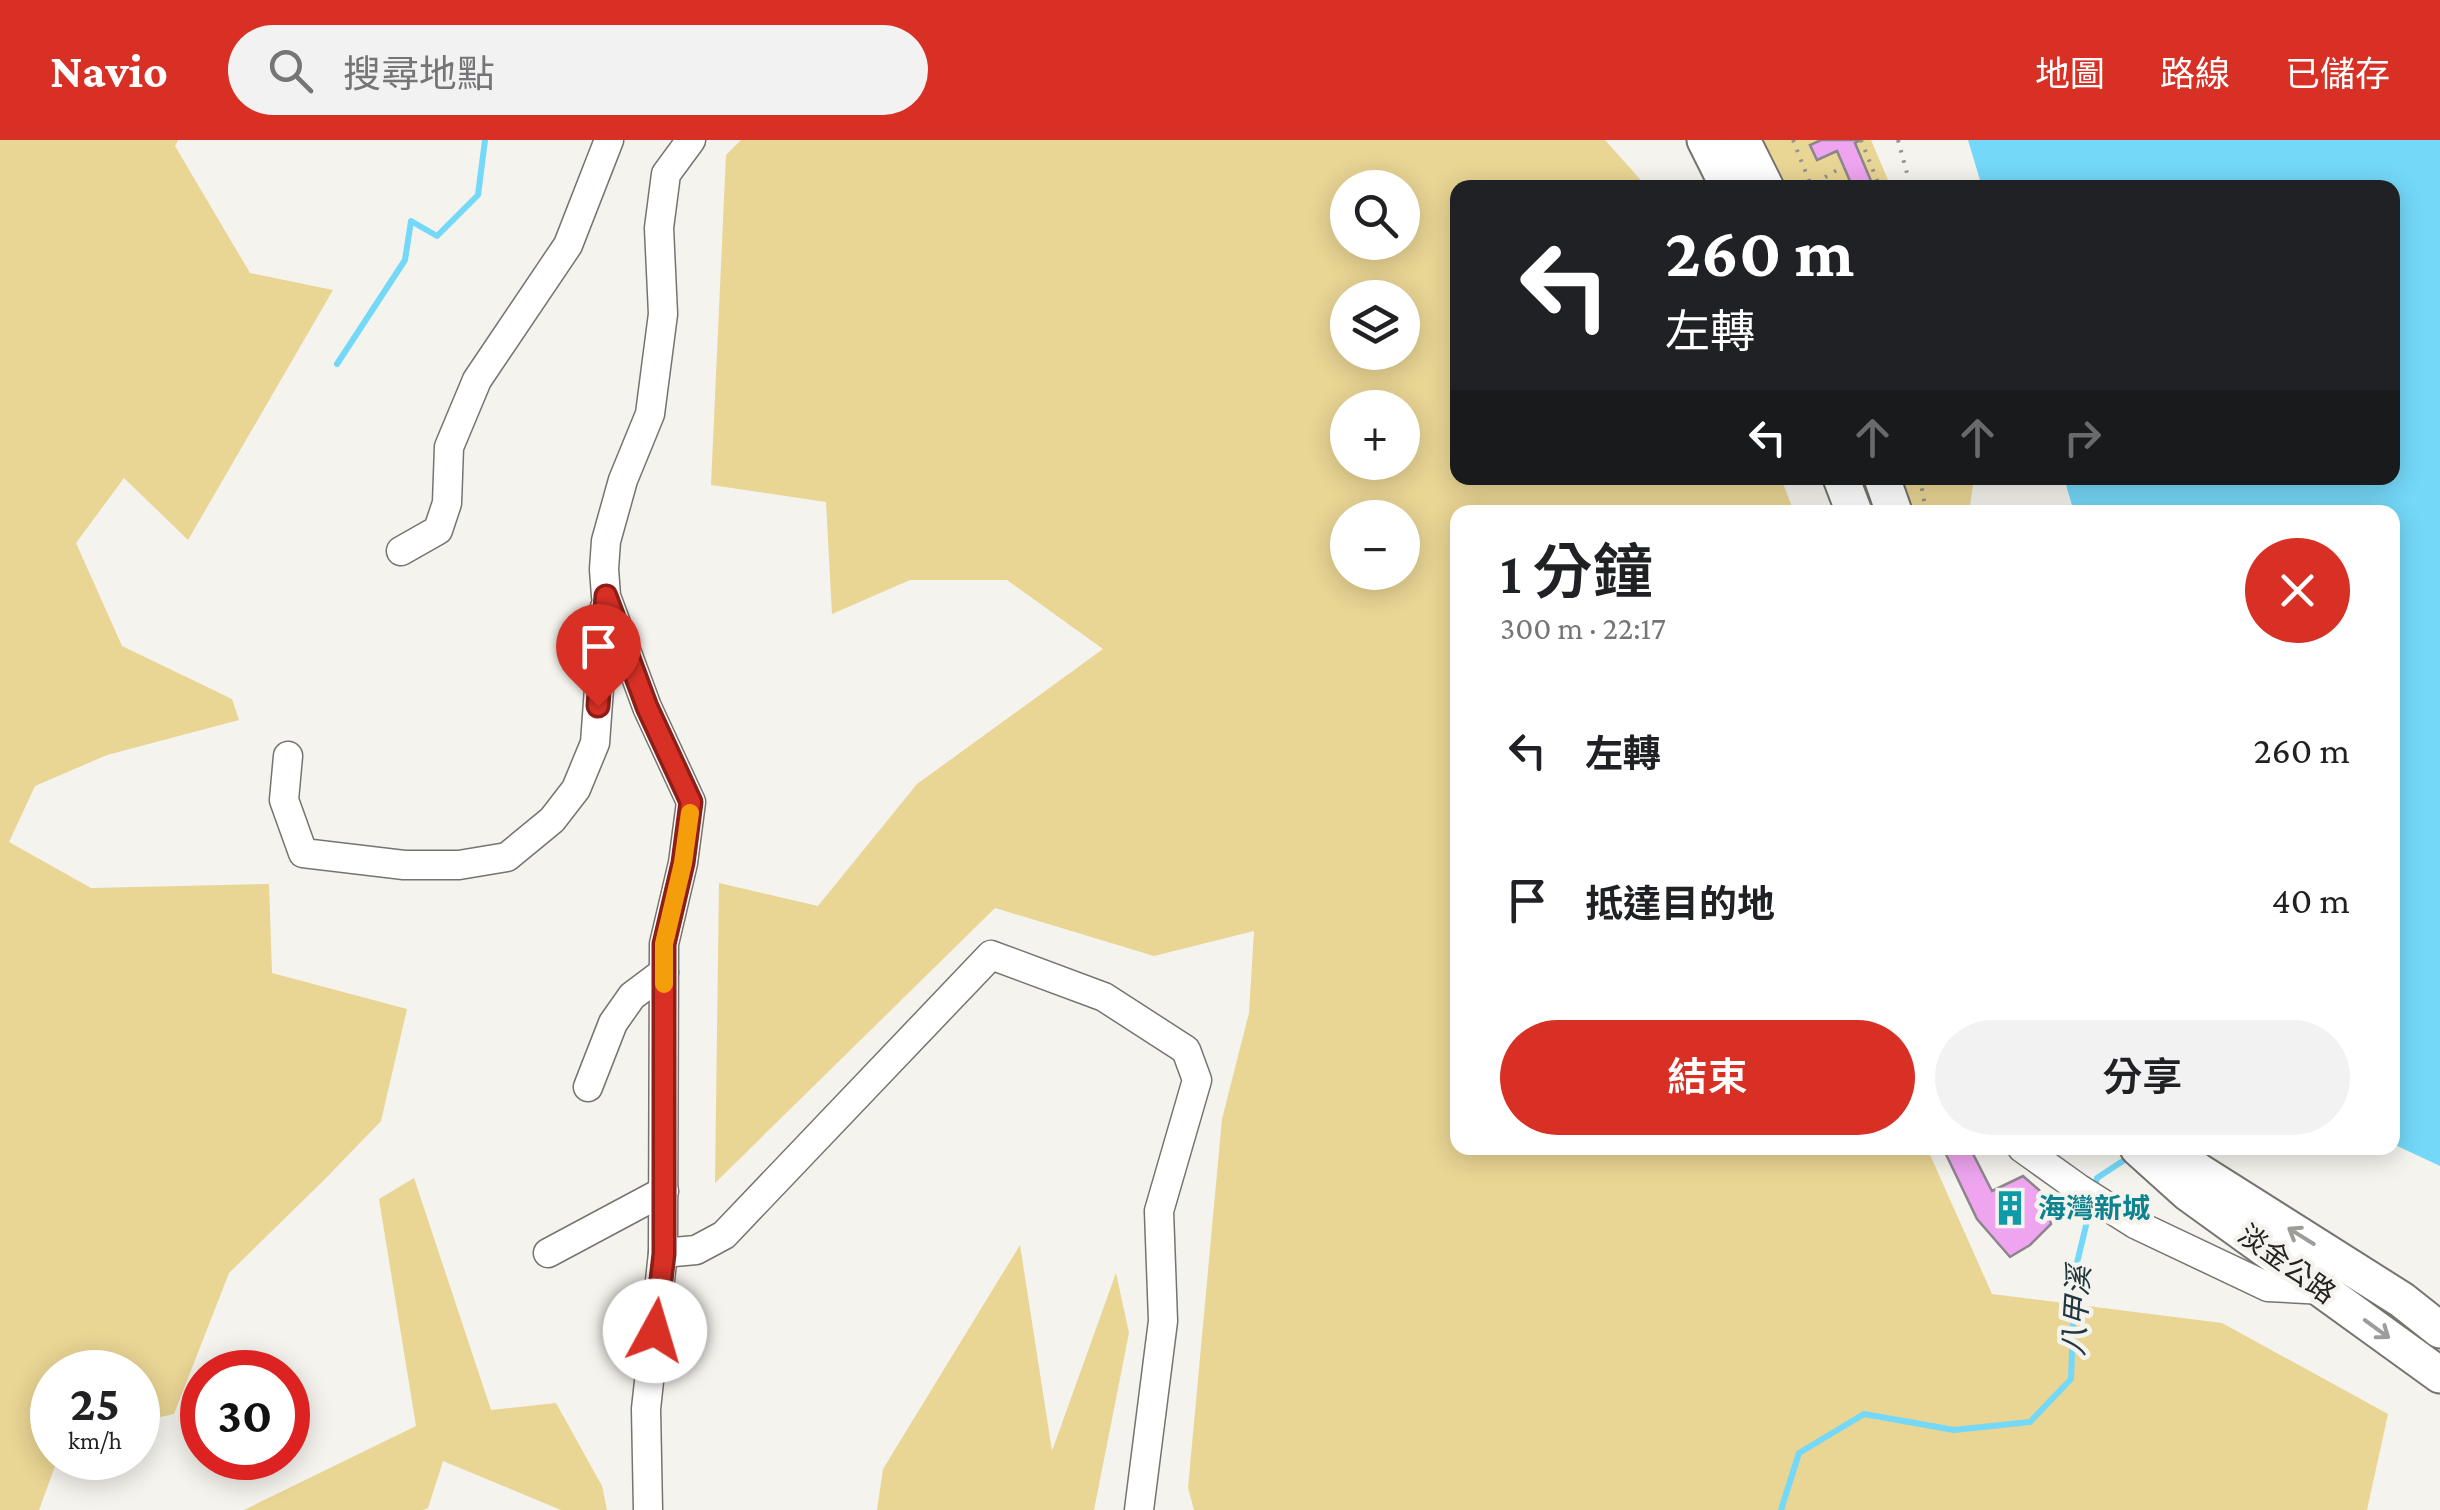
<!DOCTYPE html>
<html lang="zh-TW">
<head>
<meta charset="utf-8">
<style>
	body { margin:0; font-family:"Crimson Pro","Noto Sans TC",serif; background:#f2f2f2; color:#202124; height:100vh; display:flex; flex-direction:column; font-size:38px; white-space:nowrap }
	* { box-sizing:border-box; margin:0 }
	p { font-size:32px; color:#757577 }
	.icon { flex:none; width:55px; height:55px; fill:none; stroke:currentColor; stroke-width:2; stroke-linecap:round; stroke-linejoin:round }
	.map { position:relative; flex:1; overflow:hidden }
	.panel { position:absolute; left:1450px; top:365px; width:950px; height:650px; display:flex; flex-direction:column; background:#fff; border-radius:20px; box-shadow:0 5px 25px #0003 }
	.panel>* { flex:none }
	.banner { position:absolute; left:1450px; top:40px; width:950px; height:305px; border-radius:20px; box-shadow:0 5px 25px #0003; background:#202124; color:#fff; overflow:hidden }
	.fabs { position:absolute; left:1330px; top:30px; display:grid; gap:20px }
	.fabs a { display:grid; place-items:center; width:90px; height:90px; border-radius:50%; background:#fff; box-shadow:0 5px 25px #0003; font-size:50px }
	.speed { position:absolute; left:30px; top:1210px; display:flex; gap:20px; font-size:50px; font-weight:700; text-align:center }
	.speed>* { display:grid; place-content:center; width:130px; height:130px; border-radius:50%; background:#fff; box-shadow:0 5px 25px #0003; line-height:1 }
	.speed small { font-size:25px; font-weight:400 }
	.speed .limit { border:15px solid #d22; background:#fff; color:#111 }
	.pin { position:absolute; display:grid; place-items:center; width:85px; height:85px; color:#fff; margin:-102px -42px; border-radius:50% 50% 50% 0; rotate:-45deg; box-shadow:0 0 10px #0007 }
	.pin .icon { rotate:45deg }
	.me { position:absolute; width:110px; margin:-55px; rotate:6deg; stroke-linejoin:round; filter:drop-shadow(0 0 8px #0008) }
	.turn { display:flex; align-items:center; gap:35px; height:210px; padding:0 50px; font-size:45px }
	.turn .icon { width:130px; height:130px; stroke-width:2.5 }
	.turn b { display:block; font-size:70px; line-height:85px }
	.lanes { display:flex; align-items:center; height:95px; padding:0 50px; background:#0003; justify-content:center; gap:50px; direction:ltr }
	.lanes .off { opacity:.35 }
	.round { display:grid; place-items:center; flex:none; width:105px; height:105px; border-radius:52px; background:#f2f2f2 }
	.head { display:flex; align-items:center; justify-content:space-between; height:170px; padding:0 50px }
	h1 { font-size:60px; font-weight:600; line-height:75px }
	.cta { display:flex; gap:20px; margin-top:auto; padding:20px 50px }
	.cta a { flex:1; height:115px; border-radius:60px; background:#d93025; color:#fff; font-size:40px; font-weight:600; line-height:115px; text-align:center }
	.cta a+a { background:#f2f2f2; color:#202124 }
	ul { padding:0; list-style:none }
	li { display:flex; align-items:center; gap:30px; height:150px; padding:0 50px }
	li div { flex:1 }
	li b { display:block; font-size:38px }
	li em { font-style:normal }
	header { display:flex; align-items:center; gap:60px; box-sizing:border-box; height:140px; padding:0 50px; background:#d93025; color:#fff }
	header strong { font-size:48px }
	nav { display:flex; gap:55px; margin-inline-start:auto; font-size:35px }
	.search { width:700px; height:90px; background:#f2f2f2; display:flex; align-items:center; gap:25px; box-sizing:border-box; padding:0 35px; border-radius:55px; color:#757577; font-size:38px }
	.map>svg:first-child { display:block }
	.green { fill:#e9d594; fill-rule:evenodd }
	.water { fill:#74d8f8 }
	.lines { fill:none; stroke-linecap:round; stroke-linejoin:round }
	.stream { stroke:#74d8f8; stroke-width:6 }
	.building { fill:#eea4ef; stroke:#8b868b; stroke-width:2.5 }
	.minor-casing { stroke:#76746f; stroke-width:31 }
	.major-casing { stroke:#76746f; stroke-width:39 }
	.path { stroke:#95938f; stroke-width:4; stroke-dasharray:2.5 8; stroke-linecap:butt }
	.minor { stroke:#fff; stroke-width:28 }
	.major { stroke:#fff; stroke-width:35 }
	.oneway { stroke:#9c9c9b }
	.route-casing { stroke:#8d1f18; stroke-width:25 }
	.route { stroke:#d93025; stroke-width:18 }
	.slow { stroke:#f59e0b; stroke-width:18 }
	.labels { text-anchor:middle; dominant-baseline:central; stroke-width:9; stroke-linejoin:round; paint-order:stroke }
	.culture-label { font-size:28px; font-weight:bold; fill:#0d838f; stroke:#f5f3ed; text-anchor:start }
	.street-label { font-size:28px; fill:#242321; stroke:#f5f3ed }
	.water-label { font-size:30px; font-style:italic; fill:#20373e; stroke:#f5f3ed }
</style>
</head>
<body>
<header>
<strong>Navio</strong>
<div class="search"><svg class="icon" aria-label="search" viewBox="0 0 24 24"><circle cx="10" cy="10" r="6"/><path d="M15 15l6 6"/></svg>搜尋地點</div>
<nav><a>地圖</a><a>路線</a><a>已儲存</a></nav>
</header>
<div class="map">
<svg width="2440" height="1370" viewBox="0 0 2440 1370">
	<rect width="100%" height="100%" fill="#f5f3ed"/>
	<g class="green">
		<path d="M0 0H178L175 6 250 133 333 150 188 400 124 338 76 403 122 506 232 559 239 580 107 615 35 646 9 702 91 748 269 744 272 833 407 869 381 981 325 1039 229 1133 174 1274 138 1282V1232H52V1318H58L39 1370H0Z"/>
		<path d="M741 0H1605L1647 47 1458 48V338H1781L1794 372H1458V1008H1927L1992 1154 2222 1183 2388 1274 2367 1370H1194L1188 1348 1222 979 1249 873 1254 791 1154 816 995 768 715 1043 719 743 818 766 917 644 1103 509 1007 440H910L832 474 826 362 711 345 726 15ZM1348 48H1402V102H1348ZM1348 158H1402V212H1348ZM1348 268H1402V322H1348ZM1348 378H1402V432H1348Z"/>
		<path d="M1764 0H1871L1891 47H1784Z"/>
		<path d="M1897 338H1974L1969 372H1911Z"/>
		<path d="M414 1038 491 1270 556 1263 602 1346 607 1370H561L443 1321 428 1368 423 1370H244L416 1286 379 1059Z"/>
		<path d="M1020 1105 1052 1311 1116 1133 1129 1193 1094 1370H877L883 1329Z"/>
	</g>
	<path class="water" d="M1968 0H2440V1026L2393 1004 2392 372H2074L2064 338H2392V48L1982 47Z"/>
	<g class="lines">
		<g class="stream">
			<path d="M337 224 405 120 411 81 437 96 478 55 485 0"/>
			<path d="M2095 1048 2097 1038 2132 1015"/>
			<path d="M1781 1370 1799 1313 1864 1274 1954 1290 2030 1282 2071 1239 2075 1131 2091 1065"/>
		</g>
	</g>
	<g class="building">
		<path d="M1821 0H1861L1855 3 1874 48H1853L1837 11 1817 20 1810 5Z"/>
		<path d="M1943 1008H1970L1992 1051 2023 1036 2047 1057 2051 1084 2030 1105 2010 1117 1977 1079Z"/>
	</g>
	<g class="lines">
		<defs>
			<g id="minor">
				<path d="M401 411 438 390 447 363 449 307 477 240 568 105 609 0"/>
				<path d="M288 616 284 660 303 713 404 725H459L507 717 552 680 576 649 595 603 605 467"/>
				<path d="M588 947 613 883 632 856 664 832"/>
				<path d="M2022 1008 2078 1048 2135 1084 2268 1147 2324 1150"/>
				<path d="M548 1113 664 1051"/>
				<path d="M663 1113 696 1110 724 1095 991 815 1104 857 1186 910 1197 940 1159 1071 1163 1181 1139 1370"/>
				<path d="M648 1370 646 1269 663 1113 664 804 683 723 691 662 647 567 606 456 604 429 606 401 623 340 650 274 663 174 659 88 666 34 691 0"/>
			</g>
			<g id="major">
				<path d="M1705 0 1729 48"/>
				<path d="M1742 0 1766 48"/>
				<path d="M1841 338 1854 372"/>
				<path d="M1882 338 1894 372"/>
				<path d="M2138 1008 2188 1053 2440 1235"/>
				<path d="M2179 1016 2198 1031 2402 1160 2440 1190"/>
			</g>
		</defs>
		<use href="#minor" class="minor-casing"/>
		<use href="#major" class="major-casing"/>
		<g class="path">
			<path d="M1793 0 1812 48"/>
			<path d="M1861 0 1880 48"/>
			<path d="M1898 0 1911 48"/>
			<path d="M1807 48 1844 26"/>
			<path d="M1920 338 1926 372"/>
		</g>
		<use href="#minor" class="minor"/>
		<use href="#major" class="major"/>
	</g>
	<defs><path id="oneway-shaft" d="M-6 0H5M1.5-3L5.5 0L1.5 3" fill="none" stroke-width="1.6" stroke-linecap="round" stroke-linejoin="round" transform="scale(2.5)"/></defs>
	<g class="oneway">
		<use href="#oneway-shaft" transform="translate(2301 1096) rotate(-148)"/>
		<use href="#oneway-shaft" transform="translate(2377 1189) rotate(36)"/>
	</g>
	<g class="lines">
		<defs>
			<path id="route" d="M598 566 606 456 647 567 691 662 683 723 664 804V1114L655 1191"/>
		</defs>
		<use href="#route" class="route-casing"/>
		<use href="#route" class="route"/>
		<path class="slow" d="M664 844V804L683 723 690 673"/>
	</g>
	<defs>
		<symbol id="building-bare" viewBox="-9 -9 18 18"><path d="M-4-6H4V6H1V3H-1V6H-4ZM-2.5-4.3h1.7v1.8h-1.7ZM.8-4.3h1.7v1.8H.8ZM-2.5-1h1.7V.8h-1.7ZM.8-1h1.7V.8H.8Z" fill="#0f9aa8" stroke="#f5f3ed" stroke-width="2.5" paint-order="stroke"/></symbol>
	</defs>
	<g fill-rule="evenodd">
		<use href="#building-bare" x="1985" y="1043" width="50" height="50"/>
	</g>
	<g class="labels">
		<g class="culture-label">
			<text x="2038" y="1068">海灣新城</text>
		</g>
		<g class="street-label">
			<text transform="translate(2287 1124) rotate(36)">淡金公路</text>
		</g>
		<g class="water-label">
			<text transform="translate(2076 1171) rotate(-86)">八甲溪</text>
		</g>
	</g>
</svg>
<div class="fabs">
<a><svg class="icon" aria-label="search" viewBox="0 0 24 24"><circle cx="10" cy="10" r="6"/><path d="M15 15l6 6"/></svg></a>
<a><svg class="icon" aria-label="layers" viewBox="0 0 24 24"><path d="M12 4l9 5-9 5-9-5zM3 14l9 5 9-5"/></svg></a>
<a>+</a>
<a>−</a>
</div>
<div class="speed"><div>25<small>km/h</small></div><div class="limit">30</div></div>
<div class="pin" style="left:598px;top:566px;background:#d93025"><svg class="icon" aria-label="arrive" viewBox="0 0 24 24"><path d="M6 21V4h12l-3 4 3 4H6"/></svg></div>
<svg class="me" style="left:655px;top:1191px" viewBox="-20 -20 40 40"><circle r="19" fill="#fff"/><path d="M0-13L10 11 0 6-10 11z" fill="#d93025"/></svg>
<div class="banner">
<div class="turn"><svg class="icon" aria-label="left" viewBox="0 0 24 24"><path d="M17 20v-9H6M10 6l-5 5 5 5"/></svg><div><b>260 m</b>左轉</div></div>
<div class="lanes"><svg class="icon" aria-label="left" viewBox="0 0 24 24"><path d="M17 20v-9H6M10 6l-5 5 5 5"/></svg><svg class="icon off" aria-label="ahead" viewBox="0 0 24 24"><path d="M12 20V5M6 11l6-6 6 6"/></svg><svg class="icon off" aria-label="ahead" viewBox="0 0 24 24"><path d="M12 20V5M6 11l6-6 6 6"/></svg><svg class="icon off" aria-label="right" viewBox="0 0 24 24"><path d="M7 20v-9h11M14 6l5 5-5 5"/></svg></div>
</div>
<section class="panel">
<div class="head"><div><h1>1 分鐘</h1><p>300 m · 22:17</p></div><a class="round" style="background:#d93025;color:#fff"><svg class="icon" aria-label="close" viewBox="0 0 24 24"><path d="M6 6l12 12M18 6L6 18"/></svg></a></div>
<ul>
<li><svg class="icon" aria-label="left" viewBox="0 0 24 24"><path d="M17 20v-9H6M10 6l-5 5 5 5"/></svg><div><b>左轉</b></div><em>260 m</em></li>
<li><svg class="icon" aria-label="arrive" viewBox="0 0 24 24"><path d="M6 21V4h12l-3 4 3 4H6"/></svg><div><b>抵達目的地</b></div><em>40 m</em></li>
</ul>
<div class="cta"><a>結束</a><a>分享</a></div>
</section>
</div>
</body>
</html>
